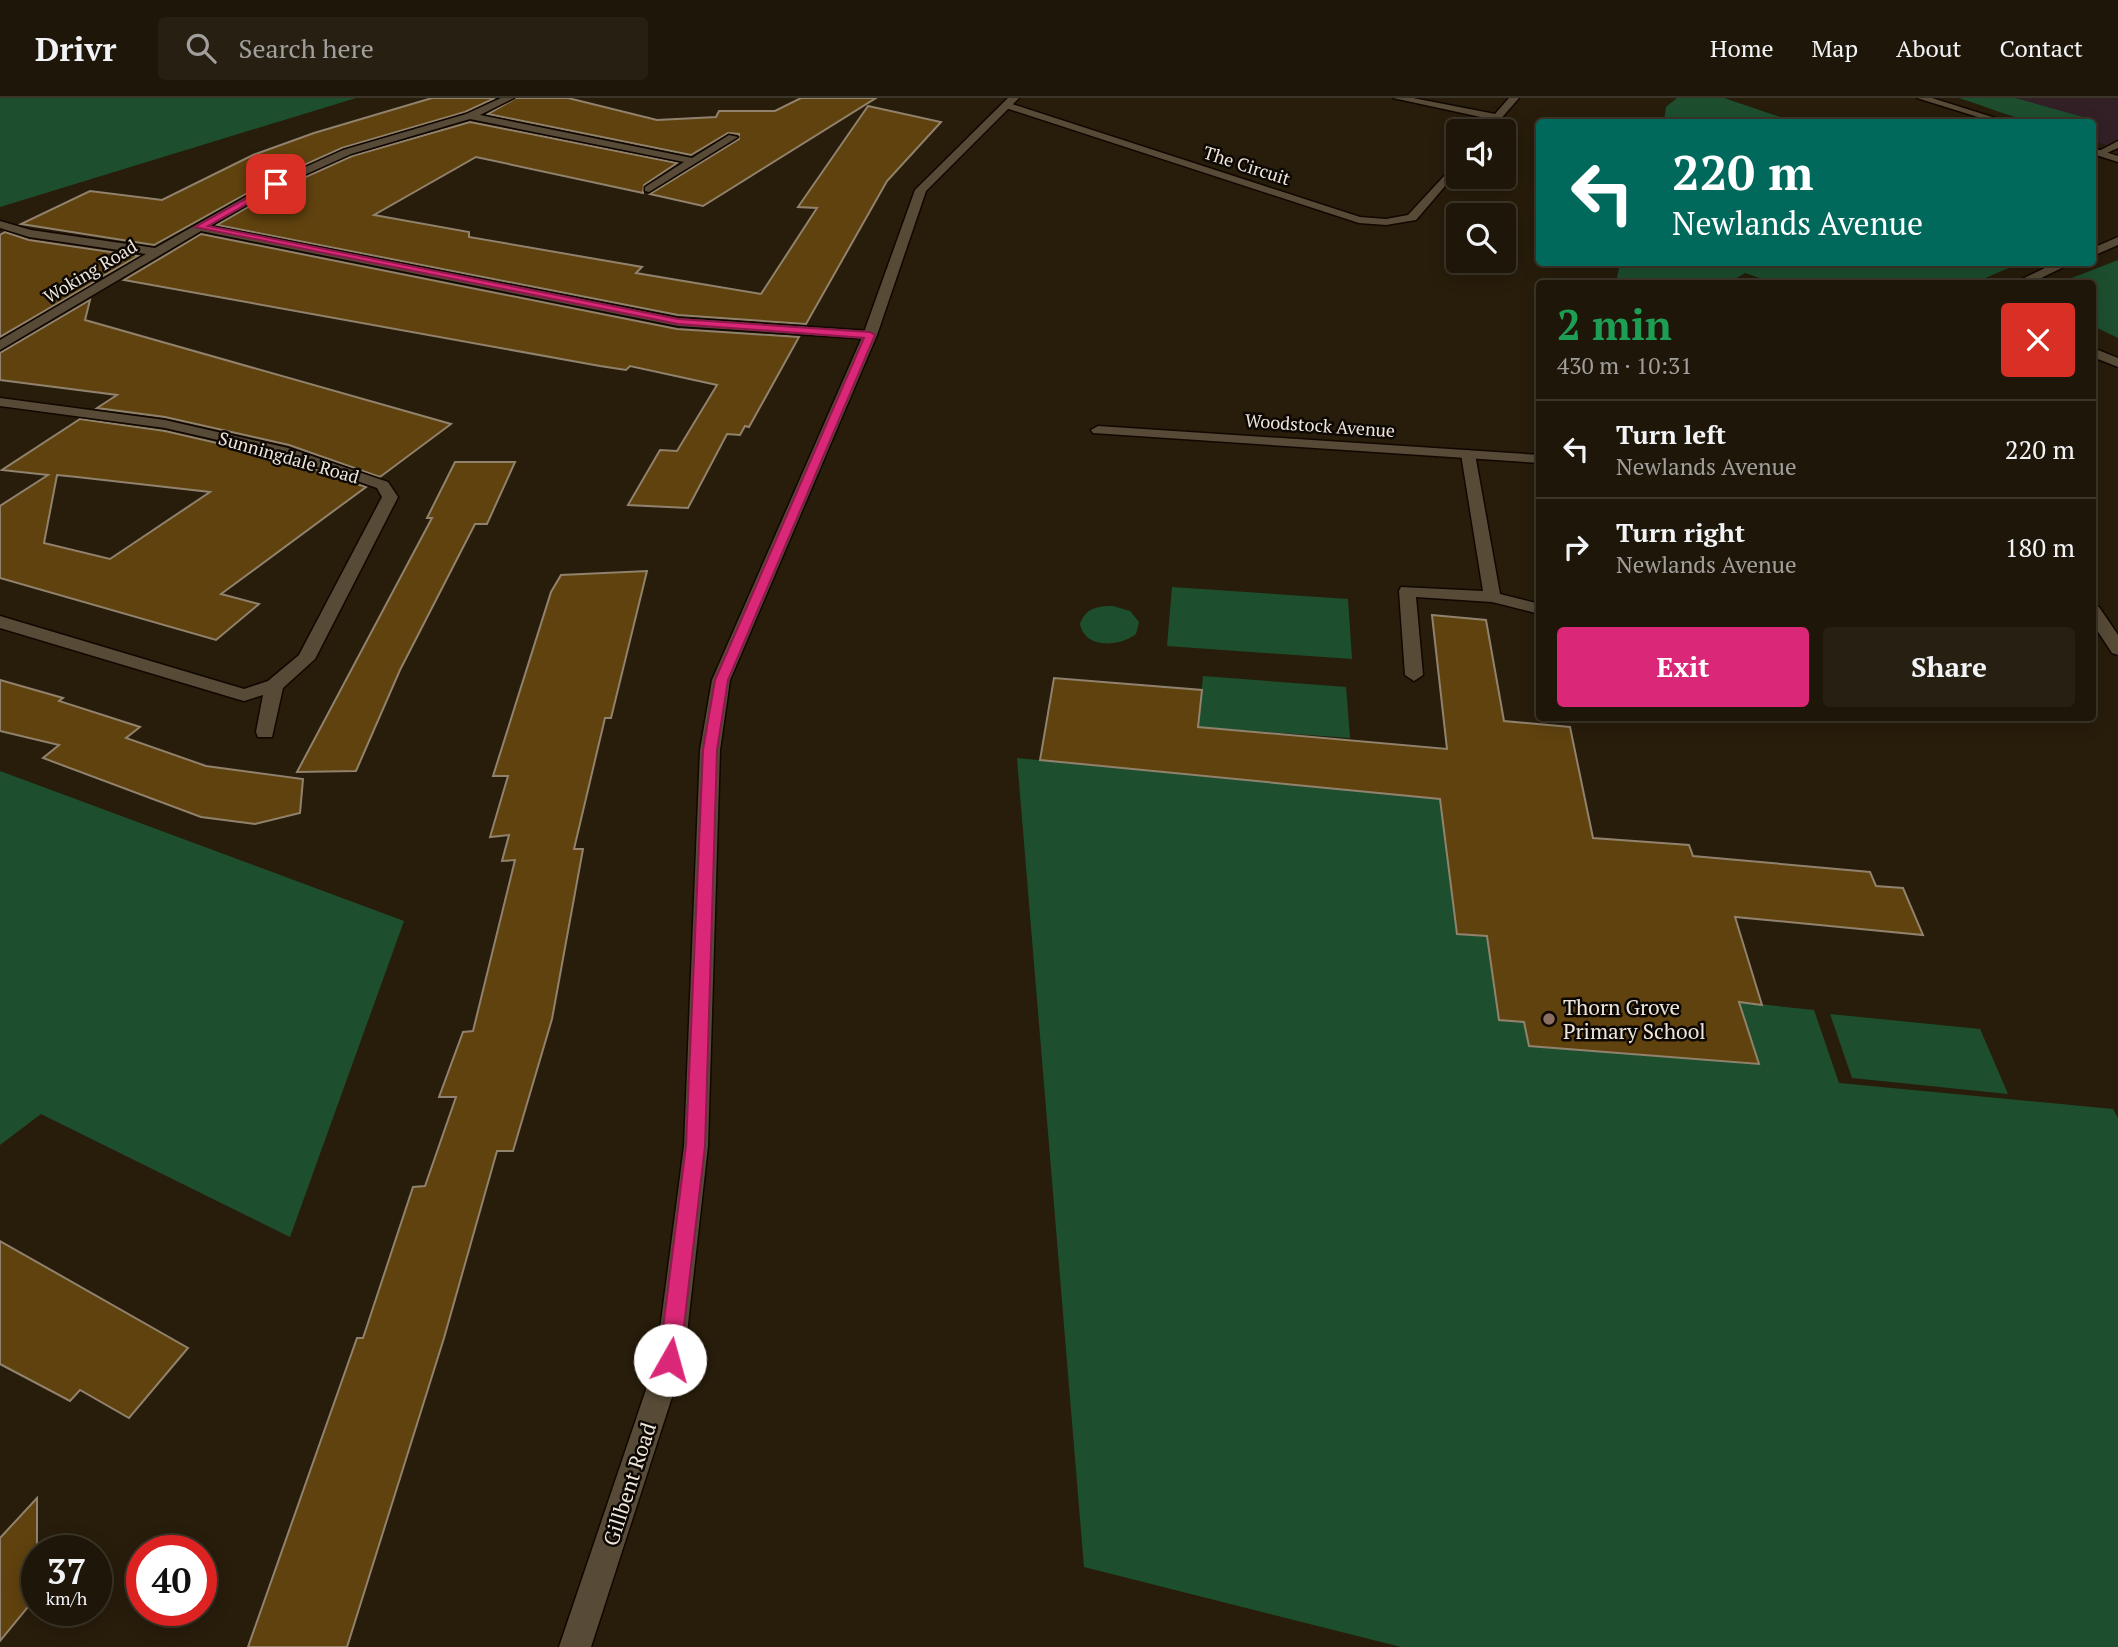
<!DOCTYPE html>
<html lang="en">
<head>
<meta charset="utf-8">
<style>
	body { margin:0; font-family:"PT Serif",serif; background:#261f12; color:#f1f3f6; height:100vh; display:flex; flex-direction:column; font-size:26px; white-space:nowrap }
	* { box-sizing:border-box; margin:0 }
	p { font-size:23px; color:#a19f9c }
	.icon { flex:none; width:38px; height:38px; fill:none; stroke:currentColor; stroke-width:2; stroke-linecap:round; stroke-linejoin:round }
	.map { position:relative; flex:1; overflow:hidden }
	.sheet { position:absolute; left:1536px; top:182px; width:560px; height:441px; display:flex; flex-direction:column; background:#1e1608; border-radius:7px; box-shadow:0 4px 18px #0003,0 0 0 2px #3c3529 }
	.sheet>* { flex:none }
	.top-card { position:absolute; left:1536px; top:21px; width:560px; height:147px; border-radius:7px; box-shadow:0 4px 18px #0003,0 0 0 2px #3c3529; background:#00695c; color:#fff; overflow:hidden }
	.fabs { position:absolute; left:1446px; top:21px; display:grid; gap:14px }
	.fabs a { display:grid; place-items:center; width:70px; height:70px; border-radius:7px; background:#1e1608; box-shadow:0 4px 18px #0003,0 0 0 2px #3c3529; font-size:35px }
	.speed { position:absolute; left:21px; top:1437px; display:flex; gap:14px; font-size:35px; font-weight:700; text-align:center }
	.speed>* { display:grid; place-content:center; width:91px; height:91px; border-radius:50%; background:#1e1608; box-shadow:0 4px 18px #0003,0 0 0 2px #3c3529; line-height:1 }
	.speed small { font-size:18px; font-weight:400 }
	.speed .limit { border:10px solid #d22; background:#fff; color:#111 }
	.pin { position:absolute; display:grid; place-items:center; width:60px; height:60px; color:#fff; margin:-30px; border-radius:14px; box-shadow:0 4px 10px #0006 }
	.me { position:absolute; width:77px; margin:-38px; rotate:7deg; stroke-linejoin:round; filter:drop-shadow(0 0 5px #0008) }
	.turn { display:flex; align-items:center; gap:24px; height:147px; padding:0 21px; font-size:32px }
	.turn .icon { width:91px; height:91px; stroke-width:2.5 }
	.turn b { display:block; font-size:49px; line-height:60px }
	.round { display:grid; place-items:center; flex:none; width:74px; height:74px; border-radius:7px; background:#261f12 }
	.head { display:flex; align-items:center; justify-content:space-between; height:119px; padding:0 21px }
	h1 { font-size:42px; font-weight:600; line-height:52px; color:#1e9e55 }
	.action { display:flex; gap:14px; margin-top:auto; padding:14px 21px }
	.action a { flex:1; height:80px; border-radius:7px; background:#db2777; color:#fff; font-size:28px; font-weight:600; line-height:80px; text-align:center }
	.action a+a { background:#261f12; color:#f1f3f6 }
	ul { padding:0; list-style:none }
	li { display:flex; align-items:center; gap:21px; height:98px; padding:0 21px; border-top:2px solid #3c3529 }
	li div { flex:1 }
	li b { display:block; font-size:26px }
	li em { font-style:normal }
	header { display:flex; align-items:center; gap:42px; box-sizing:border-box; height:98px; padding:0 35px; background:#1e1608; border-bottom:2px solid #3c3529 }
	header strong { font-size:33px }
	nav { display:flex; gap:38px; margin-inline-start:auto; font-size:24px }
	.search { width:490px; height:63px; background:#261f12; display:flex; align-items:center; gap:18px; box-sizing:border-box; padding:0 24px; border-radius:7px; color:#a19f9c; font-size:26px }
	.map>svg:first-child { display:block }
	.education { fill:#322026 }
	.green { fill:#1d4f2f }
	.building { fill:#60420e; stroke:#90826d; stroke-width:2; fill-rule:evenodd }
	.lines { fill:none; stroke-linecap:round; stroke-linejoin:round }
	.service-casing { stroke:#110700; stroke-width:3 }
	.minor-casing { stroke:#110700; stroke-width:3 }
	.tertiary-casing { stroke:#110700; stroke-width:3 }
	.service { fill:#574a37; fill-rule:evenodd }
	.minor { fill:#574a37; fill-rule:evenodd }
	.tertiary { fill:#574a37; fill-rule:evenodd }
	.route { fill:#db2777; stroke:#8e194d; stroke-width:2 }
	.education-dot { fill:#8d6e63; stroke:#0d0803; stroke-width:2.5 }
	.labels { text-anchor:middle; dominant-baseline:central; stroke-width:5; stroke-linejoin:round; paint-order:stroke }
	.far-street-label { font-size:18px; fill:#eee6db; stroke:#0d0803 }
	.poi-label { font-size:21px; fill:#eee6db; stroke:#0d0803; text-anchor:start }
	.street-label { font-size:21px; fill:#eee6db; stroke:#0d0803 }
</style>
</head>
<body>
<header>
<strong>Drivr</strong>
<div class="search"><svg class="icon" aria-label="search" viewBox="0 0 24 24"><circle cx="10" cy="10" r="6"/><path d="M15 15l6 6"/></svg>Search here</div>
<nav><a>Home</a><a>Map</a><a>About</a><a>Contact</a></nav>
</header>
<div class="map">
<svg width="2118" height="1549" viewBox="0 0 2118 1549">
	<rect width="100%" height="100%" fill="#281d0b"/>
	<path class="education" d="M1959 0H2118V51L2093 43V24H2037Z"/>
	<g class="green">
		<path d="M0 0H356L0 109Z"/>
		<path d="M1677 0H1724L1795 24H1664L1666 9Z"/>
		<path d="M1959 0H2015L2083 19C2045 37 1996 11 1959 0Z"/>
		<path d="M2118 162V240L2093 228V186L2059 185Z"/>
		<path d="M1620 165V164L2020 165 1974 185H1774L1745 175 1729 185H1616Z"/>
		<path d="M1172 489 1348 501 1352 561 1167 548Z"/>
		<path d="M1113 508 1130 513 1139 524 1136 536C1119 549 1085 551 1080 526 1085 510 1098 508 1113 508Z"/>
		<path d="M1203 578 1346 589 1350 640 1198 629Z"/>
		<path d="M1017 660 1440 701 1457 835 1487 838 1499 922 1524 924 1530 948 1758 966 1739 904 1814 912 1839 985 2113 1011 2118 1020V1549H1401L1084 1469Z"/>
		<path d="M0 673 404 823 290 1139 41 1016 0 1047Z"/>
		<path d="M1830 916 1980 931 2008 996 1852 980Z"/>
	</g>
	<g class="building">
		<path d="M432 0H495L465 14 342 50 271 82 154 147 21 126 90 93 162 102 253 57 314 35Z"/>
		<path d="M516 0H568L657 22 716 19 719 13H775L801 0H876L703 108 650 96 739 41V36L728 35 691 57 488 16Z"/>
		<path d="M868 8 941 24 887 83 806 226 678 217 217 127 281 90 352 58 470 24 677 65 644 87 643 95 476 59 374 117 469 134V139L642 169 636 175 761 196 817 110 798 109Z"/>
		<path d="M5 134 29 142 138 158 103 178 96 177 94 184 0 239V137Z"/>
		<path d="M201 136 677 231 799 239 749 329 745 328 740 337 727 336 688 410 628 407 660 352 677 353 717 287 630 268 626 272 600 268 124 182Z"/>
		<path d="M90 202 85 222 451 326 380 379 289 347 165 319 97 310 117 297 0 282V255Z"/>
		<path d="M80 321 165 333 278 359 366 389 221 496 259 506 216 542 0 480V408L48 377 2 372ZM57 377 77 379 210 394 110 461 44 445Z"/>
		<path d="M455 364H515L487 426H475L400 572 356 673 297 674 432 420H427Z"/>
		<path d="M647 473 611 620H605L574 751H583L552 921 513 1053H497L444 1240 347 1549H248L357 1240H363L413 1089 425 1088 456 999H439L463 934 473 933 515 762 502 763 509 737 490 739 508 678H493L551 494 561 477Z"/>
		<path d="M1432 517 1486 522 1504 623 1570 629 1593 740 1689 747 1693 758 1870 774 1876 788 1903 790 1923 837 1735 819 1762 907 1739 904 1759 966 1529 948 1524 924 1499 922 1487 838 1457 836 1440 701 1040 662 1054 580 1202 592 1198 629 1447 651Z"/>
		<path d="M0 582 63 600 59 603 140 629 126 640 206 668 303 681 300 715 255 726 201 719 43 660 59 647 0 633Z"/>
		<path d="M0 1143 188 1250 129 1320 80 1292 70 1303 0 1266Z"/>
		<path d="M37 1400V1498L0 1543V1440Z"/>
	</g>
	<g class="lines">
		<defs>
			<g id="service">
				<path d="M2118 43V50L2100 58 2095 55Z"/>
				<path d="M2093 250 2118 260V269L2093 259Z"/>
				<path d="M1468 352 1475 356 1500 496 1540 506V516L1492 504 1416 499 1423 577 1414 583 1405 577 1399 493 1401 489 1483 493 1461 356Z"/>
			</g>
			<g id="minor">
				<path d="M501 0H514L480 17 692 60 729 37 738 39 649 94 645 93V89L684 64 470 21 351 56 280 88 210 128 678 220 870 233 877 237 870 241 678 228 201 133 0 252V242L146 156 29 139 0 130V123L31 132 155 150 272 84 343 52 466 16Z"/>
				<path d="M1393 0H1413L1495 16 1509 0H1519L1490 33H1480L1490 21Z"/>
				<path d="M1917 0H1932L2008 24H1994Z"/>
				<path d="M1003 5H1009L1360 119 1386 121 1408 117 1458 63V73L1416 122 1386 127 1359 125 1003 9Z"/>
				<path d="M2093 50 2118 58V64L2093 56Z"/>
				<path d="M2118 139V147L2093 158V150Z"/>
				<path d="M2057 164H2074L2029 186H2012Z"/>
				<path d="M0 300 165 322 288 350 388 384 398 399 315 561 283 590 272 639H258L256 634 263 597 244 603 237 601 0 530V518L244 591 268 583 299 557 382 399 377 390 279 356 165 330 0 308Z"/>
				<path d="M1098 328 1540 357V365L1093 335 1091 332Z"/>
				<path d="M2093 508 2099 509 2118 537V557L2112 555 2093 526Z"/>
			</g>
			<path id="tertiary" d="M1008 0H1019L926 93 877 237 730 582 720 652 708 1048 684 1262 591 1549H559L656 1262 684 1048 700 652 712 582 863 237 915 92Z"/>
		</defs>
		<use href="#service" class="service-casing"/>
		<use href="#minor" class="minor-casing"/>
		<use href="#tertiary" class="tertiary-casing"/>
		<use href="#service" class="service"/>
		<use href="#minor" class="minor"/>
		<use href="#tertiary" class="tertiary"/>
	</g>
	<path class="route" d="M276 84 279 88 208 128 678 221 870 234 875 237 728 582 717 652 705 1048 680 1262 677 1270 670 1273 662 1270 659 1262 686 1048 703 652 715 582 864 240 678 226 195 129Z"/>
	<circle class="education-dot" cx="1549" cy="921" r="7"/>
	<g class="labels">
		<g class="far-street-label">
			<text transform="translate(1247 67) rotate(18)">The Circuit</text>
			<text transform="translate(90 173) rotate(-31)">Woking Road</text>
			<text transform="translate(1320 327) rotate(4)">Woodstock Avenue</text>
			<text transform="translate(289 359) rotate(16)">Sunningdale Road</text>
		</g>
		<g class="poi-label">
			<text x="1563" y="909">Thorn Grove<tspan x="1563" dy="24">Primary School</tspan></text>
		</g>
		<g class="street-label">
			<text transform="translate(629 1386) rotate(-72)">Gillbent Road</text>
		</g>
	</g>
</svg>
<div class="fabs">
<a><svg class="icon" aria-label="sound" viewBox="0 0 24 24"><path d="M4 9h4l5-4v14l-5-4H4zM17 9q2 3 0 6"/></svg></a>
<a><svg class="icon" aria-label="search" viewBox="0 0 24 24"><circle cx="10" cy="10" r="6"/><path d="M15 15l6 6"/></svg></a>
</div>
<div class="speed"><div>37<small>km/h</small></div><div class="limit">40</div></div>
<div class="pin" style="left:276px;top:86px;background:#d93025"><svg class="icon" aria-label="arrive" viewBox="0 0 24 24"><path d="M6 21V4h12l-3 4 3 4H6"/></svg></div>
<svg class="me" style="left:670px;top:1262px" viewBox="-20 -20 40 40"><circle r="19" fill="#fff"/><path d="M0-13L10 11 0 6-10 11z" fill="#db2777"/></svg>
<div class="top-card">
<div class="turn"><svg class="icon" aria-label="left" viewBox="0 0 24 24"><path d="M17 20v-9H6M10 6l-5 5 5 5"/></svg><div><b>220 m</b>Newlands Avenue</div></div>
</div>
<section class="sheet">
<div class="head"><div><h1>2 min</h1><p>430 m · 10:31</p></div><a class="round" style="background:#d93025;color:#fff"><svg class="icon" aria-label="close" viewBox="0 0 24 24"><path d="M6 6l12 12M18 6L6 18"/></svg></a></div>
<ul>
<li><svg class="icon" aria-label="left" viewBox="0 0 24 24"><path d="M17 20v-9H6M10 6l-5 5 5 5"/></svg><div><b>Turn left</b><p>Newlands Avenue</p></div><em>220 m</em></li>
<li><svg class="icon" aria-label="right" viewBox="0 0 24 24"><path d="M7 20v-9h11M14 6l5 5-5 5"/></svg><div><b>Turn right</b><p>Newlands Avenue</p></div><em>180 m</em></li>
</ul>
<div class="action"><a>Exit</a><a>Share</a></div>
</section>
</div>
</body>
</html>
